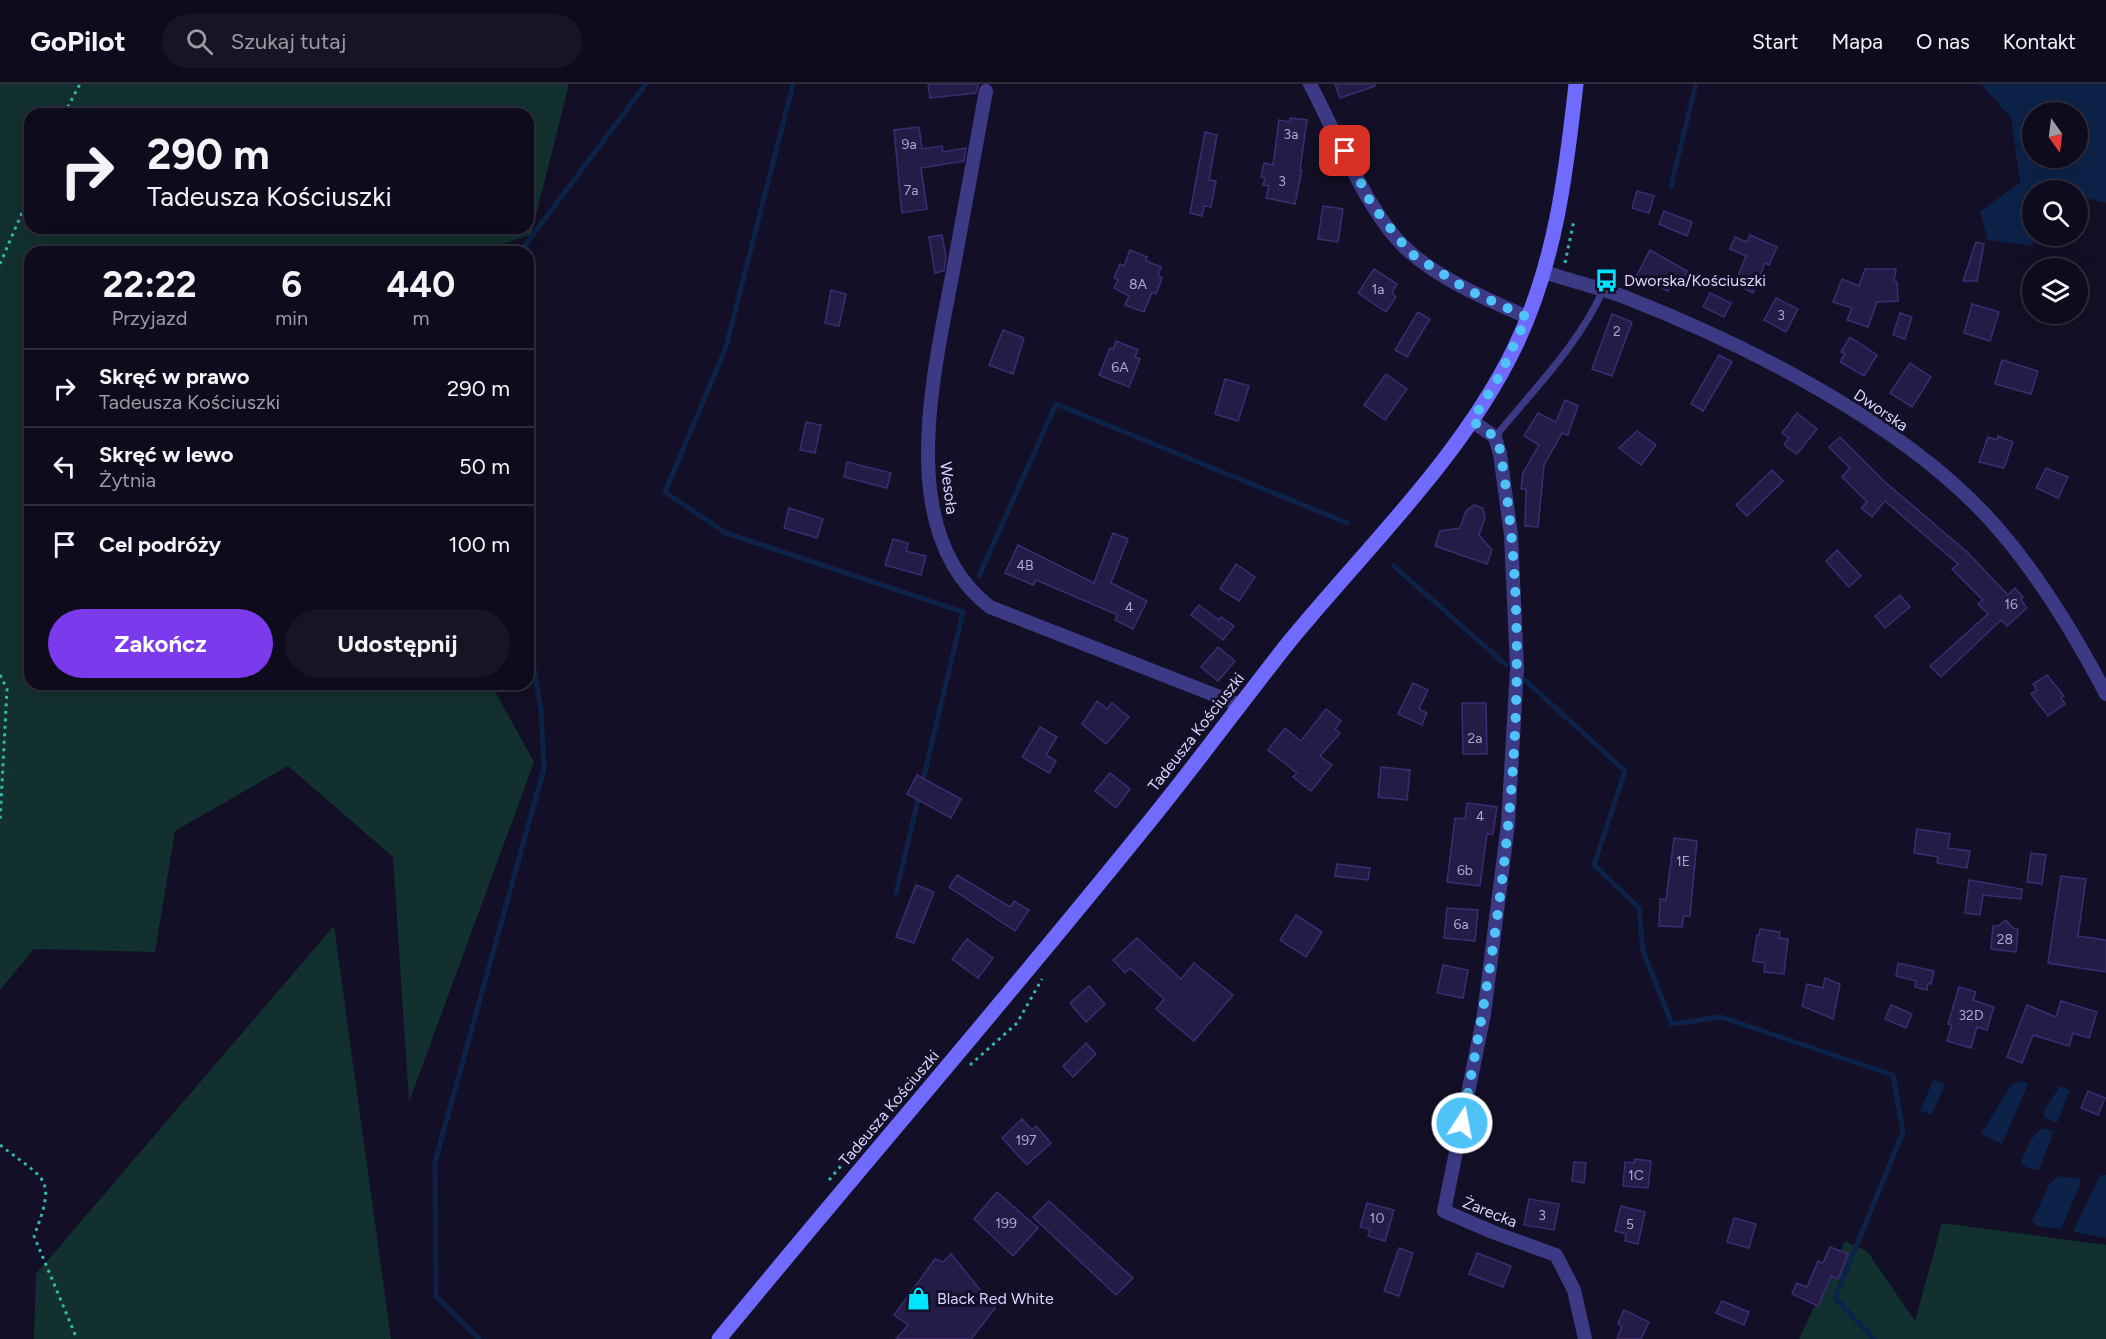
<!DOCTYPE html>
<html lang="pl">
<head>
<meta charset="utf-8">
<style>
	body { margin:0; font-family:Figtree,sans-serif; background:#171425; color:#f1f3f6; height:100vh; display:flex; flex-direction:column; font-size:22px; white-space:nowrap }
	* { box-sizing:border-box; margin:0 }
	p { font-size:20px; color:#9b9ba3 }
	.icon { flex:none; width:33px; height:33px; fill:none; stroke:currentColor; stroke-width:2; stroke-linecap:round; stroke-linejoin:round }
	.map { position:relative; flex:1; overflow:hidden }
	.sheet { position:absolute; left:24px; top:162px; width:510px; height:444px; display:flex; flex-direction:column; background:#0e0b1c; border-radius:18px; box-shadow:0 6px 24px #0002,0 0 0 2px #2e2b3b }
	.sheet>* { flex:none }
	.banner { position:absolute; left:24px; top:24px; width:510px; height:126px; border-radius:18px; box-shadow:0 6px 24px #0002,0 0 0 2px #2e2b3b; background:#0e0b1c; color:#f1f3f6; overflow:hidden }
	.needle { width:39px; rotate:166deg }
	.controls { position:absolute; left:2022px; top:18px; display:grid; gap:12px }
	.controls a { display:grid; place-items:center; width:66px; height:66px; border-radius:50%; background:#0e0b1c; box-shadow:0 6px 24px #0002,0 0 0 2px #2e2b3b; font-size:30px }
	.pin { position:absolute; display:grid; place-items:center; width:51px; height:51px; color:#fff; margin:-26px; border-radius:12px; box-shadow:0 3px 9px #0006 }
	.me { position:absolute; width:66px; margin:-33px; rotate:11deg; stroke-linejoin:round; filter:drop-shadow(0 0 4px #0008) }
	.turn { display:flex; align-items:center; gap:21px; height:126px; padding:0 24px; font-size:27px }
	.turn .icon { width:78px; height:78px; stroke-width:2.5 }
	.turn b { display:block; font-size:42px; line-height:51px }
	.eta { display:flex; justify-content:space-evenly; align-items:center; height:102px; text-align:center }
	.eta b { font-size:36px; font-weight:700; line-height:42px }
	.cta { display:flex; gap:12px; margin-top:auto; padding:12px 24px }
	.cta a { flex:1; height:69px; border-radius:36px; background:#7c3aed; color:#fff; font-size:24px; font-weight:700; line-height:69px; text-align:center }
	.cta a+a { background:#171425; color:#f1f3f6 }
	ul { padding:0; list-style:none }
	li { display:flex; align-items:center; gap:18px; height:78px; padding:0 24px; border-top:2px solid #2e2b3b }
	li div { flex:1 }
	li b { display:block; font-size:22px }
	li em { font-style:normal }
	header { display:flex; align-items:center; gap:36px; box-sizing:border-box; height:84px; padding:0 30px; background:#0e0b1c; border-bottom:2px solid #2e2b3b }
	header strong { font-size:28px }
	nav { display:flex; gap:33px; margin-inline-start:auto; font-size:21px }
	.search { width:420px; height:54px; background:#171425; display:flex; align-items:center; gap:15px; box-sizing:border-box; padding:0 21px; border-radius:33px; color:#9b9ba3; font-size:22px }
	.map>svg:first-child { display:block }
	.green { fill:#12302f; fill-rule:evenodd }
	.water { fill:#0c2248; fill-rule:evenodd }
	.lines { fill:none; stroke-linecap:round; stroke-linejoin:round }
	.stream { stroke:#0c2248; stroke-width:5 }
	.building { fill:#241b47; stroke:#3b2d73; stroke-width:1.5 }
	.path { stroke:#2fb8b0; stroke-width:3; stroke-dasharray:3 4.5; stroke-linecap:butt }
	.service { stroke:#3d3a85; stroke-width:7 }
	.minor { stroke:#3d3a85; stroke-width:14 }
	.secondary { stroke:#6f6bff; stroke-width:15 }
	.route { stroke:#4fc3f7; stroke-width:10; stroke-dasharray:0 18 }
	.labels { text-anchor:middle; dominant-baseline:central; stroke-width:6; stroke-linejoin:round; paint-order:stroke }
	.number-label { font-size:14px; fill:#aca6d1 }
	.poi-label { font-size:16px; fill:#d9d4ff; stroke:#130f26; text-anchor:start }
	.street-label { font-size:16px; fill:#d9d4ff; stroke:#130f26 }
</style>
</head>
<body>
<header>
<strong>GoPilot</strong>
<div class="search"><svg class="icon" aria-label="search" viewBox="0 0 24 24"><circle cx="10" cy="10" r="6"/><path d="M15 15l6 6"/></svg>Szukaj tutaj</div>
<nav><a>Start</a><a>Mapa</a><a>O nas</a><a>Kontakt</a></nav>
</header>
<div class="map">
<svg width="2106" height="1255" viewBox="0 0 2106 1255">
	<rect width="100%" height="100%" fill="#130f26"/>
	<g class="green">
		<path d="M0 0H569L531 151 477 168H30V600H491L534 678 409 1018 393 773 288 682 175 747 155 868 34 865 0 906ZM30 30H528V144H30Z"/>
		<path d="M334 842 391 1255H34L36 1190Z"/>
		<path d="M1942 1139 2106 1161V1255H1799L1845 1157 1867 1167 1915 1237Z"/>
	</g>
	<g class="water">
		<path d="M1981 0H2106V119L2078 112V106H2032V152H2039L2031 162 1988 156 1980 128 2020 98 2011 34ZM2032 28H2078V74H2032Z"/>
		<path d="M1933 996 1945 1000 1932 1031 1920 1027Z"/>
		<path d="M2022 997 2028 1000 2002 1060 1981 1050 2011 1001Z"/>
		<path d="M2060 1002 2070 1006 2057 1039 2045 1034 2043 1028Z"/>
		<path d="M2041 1044 2054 1047 2039 1086 2027 1084 2021 1078 2030 1057Z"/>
		<path d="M2100 1091H2106V1154L2073 1148Z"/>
		<path d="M2058 1092 2080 1095V1101L2061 1145 2037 1142 2032 1137 2050 1099Z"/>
	</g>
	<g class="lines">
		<g class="stream">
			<path d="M793 0 726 263 665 408 726 449 963 528 922 700"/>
			<path d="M1671 102 1696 0"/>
			<path d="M520 168 646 0"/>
			<path d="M1394 482 1506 581"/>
			<path d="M979 492 1056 320 1347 439"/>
			<path d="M1526 597 1625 687 1594 781 1639 824 1643 867 1672 940 1721 933 1893 991 1903 1048 1835 1214 1874 1255"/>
			<path d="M896 809 919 712"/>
			<path d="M479 1255 436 1212 435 1078 544 684 541 626 528 548"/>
		</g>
	</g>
	<g class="building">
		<path d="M928 0H978V3L976 9 930 14Z"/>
		<path d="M1335 0H1375V2L1340 14Z"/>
		<path d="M1290 34 1307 36 1300 86H1302L1295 120 1266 114 1269 102 1263 101 1265 94 1261 93 1264 79 1273 81 1279 36 1290 38Z"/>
		<path d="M919 43 922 65 942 62 943 68 966 64 964 77 921 84 927 125 902 129 894 46Z"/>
		<path d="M1205 48 1217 51 1209 96 1216 97 1211 123 1204 122 1202 132 1190 129Z"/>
		<path d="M1637 107 1654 112 1649 129 1632 124Z"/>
		<path d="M1323 122 1343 125 1338 158 1318 155Z"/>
		<path d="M1664 127 1692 138 1687 152 1659 140Z"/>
		<path d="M942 151 946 173 944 187 935 189 929 153Z"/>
		<path d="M1750 151 1777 163 1769 181 1765 179 1753 209 1735 200 1746 172 1730 165 1735 153 1747 158Z"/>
		<path d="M1976 158 1984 160 1977 197H1963Z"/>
		<path d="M1130 166 1147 173 1146 177 1161 183 1158 192 1162 194 1156 210 1152 208 1144 228 1125 221 1129 212 1114 204 1118 196 1114 194 1120 180 1124 182Z"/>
		<path d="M1650 166 1687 187 1680 202 1673 198 1668 207 1637 191Z"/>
		<path d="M1374 185 1397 200 1392 209 1396 213 1386 228 1358 209Z"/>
		<path d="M1865 185H1896L1894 197 1897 198 1898 217 1877 218 1868 243 1847 236 1852 224 1833 218 1842 195 1859 202Z"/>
		<path d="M831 206 846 210 839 242 825 239Z"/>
		<path d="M1710 209 1731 219 1724 233 1703 223Z"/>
		<path d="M1776 214 1798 225 1786 248 1764 236Z"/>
		<path d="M1972 220 1999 228 1990 257 1964 249Z"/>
		<path d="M1418 228 1430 235 1407 273 1395 266Z"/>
		<path d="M1900 229 1912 233 1905 255 1893 251Z"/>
		<path d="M1612 230 1632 238 1612 292 1592 285Z"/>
		<path d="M1003 246 1024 254 1013 290 989 281Z"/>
		<path d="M1850 253 1877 271 1864 292 1840 278 1845 270 1841 268Z"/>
		<path d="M1116 257 1138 266 1135 273 1140 275 1129 303 1099 291 1110 264 1113 266Z"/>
		<path d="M1719 271 1732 278 1703 327 1691 320Z"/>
		<path d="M2002 276 2038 287 2031 310 1995 300Z"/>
		<path d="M1910 279 1931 293 1912 323 1890 309Z"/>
		<path d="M1386 290 1407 305 1385 336 1364 321Z"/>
		<path d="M1225 295 1249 302 1238 337 1215 330Z"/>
		<path d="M1565 316 1578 322 1568 351 1562 349 1544 381 1538 443 1525 442 1526 405H1521L1523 389 1539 361 1524 352 1538 329 1556 338Z"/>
		<path d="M1797 329 1817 345 1797 370 1784 361 1789 354 1782 349Z"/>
		<path d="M806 338 821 341 815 369 800 366Z"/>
		<path d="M1637 347 1656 361 1641 381 1619 364Z"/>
		<path d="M1998 352 2013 358 2004 384 1979 378 1988 353 1997 356Z"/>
		<path d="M1840 353 1885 398 1967 468 2008 511 2015 504 2023 513 2021 516 2027 524 2007 542 2001 536 1941 593 1930 582 1988 530 1978 520 1983 516 1952 485 1958 480 1885 417 1872 433 1861 424 1867 418 1842 393 1850 384 1829 363Z"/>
		<path d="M847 378 891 389 887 404 844 393Z"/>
		<path d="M2046 384 2068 393 2058 414 2036 404Z"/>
		<path d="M1772 386 1783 397 1747 432 1736 421Z"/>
		<path d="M1474 421 1483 424 1485 434 1479 451 1492 466 1487 480 1435 462 1440 447 1460 444 1466 427Z"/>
		<path d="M789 424 823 435 817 454 784 444Z"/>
		<path d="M1113 449 1128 455 1111 499 1147 517 1133 545 1115 536 1118 531 1036 496 1033 501 1005 489 1018 461 1094 499Z"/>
		<path d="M893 455 908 459 906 467 926 472 921 491 885 481Z"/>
		<path d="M1837 466 1861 492 1849 503 1826 477Z"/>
		<path d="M1236 480 1255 493 1239 517 1220 505Z"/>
		<path d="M1900 511 1910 523 1885 544 1875 532Z"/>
		<path d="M1199 521 1219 536 1221 533 1234 542 1223 556 1191 531Z"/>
		<path d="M1218 563 1235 577 1218 597 1201 583Z"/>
		<path d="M2047 591 2064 612 2061 614 2065 620 2048 632 2031 610 2037 606 2033 600Z"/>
		<path d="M1413 599 1428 606 1419 625 1427 629 1422 641 1398 630Z"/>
		<path d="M1097 617 1107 625 1112 619 1129 633 1106 660 1082 640Z"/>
		<path d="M1462 619H1486L1487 670H1463Z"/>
		<path d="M1326 625 1341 637 1335 645 1340 649 1320 672 1332 681 1311 707 1293 693 1297 689 1268 666 1285 644 1301 657Z"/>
		<path d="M1040 643 1057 653 1046 671 1056 677 1049 689 1022 673Z"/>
		<path d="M1381 683 1410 686 1407 716 1378 713Z"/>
		<path d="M1110 689 1130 705 1116 724 1095 707Z"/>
		<path d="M917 691 961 715 951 734 907 710Z"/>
		<path d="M1467 719 1497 723 1493 750H1487L1480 802 1447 798 1455 734 1465 735Z"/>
		<path d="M1917 745 1950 750 1948 764 1970 767 1967 784 1937 779 1938 773 1914 769Z"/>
		<path d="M1674 754 1697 757 1690 832H1684L1682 843 1659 842 1660 815 1666 816Z"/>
		<path d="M2031 769 2046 771 2042 800 2027 798Z"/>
		<path d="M1337 780 1370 784 1368 796 1335 792Z"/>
		<path d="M957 791 1010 823 1014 817 1029 826 1015 847 949 803Z"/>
		<path d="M2061 792 2086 795 2078 852 2106 856V888L2048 879Z"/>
		<path d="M1969 796 2022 805 2021 815 1983 811 1980 831 1965 829Z"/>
		<path d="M916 801 934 808 914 859 896 853Z"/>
		<path d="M1447 824 1478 826 1475 857 1444 854Z"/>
		<path d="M1296 831 1322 848 1306 873 1280 856Z"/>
		<path d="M2006 836 2013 844 2018 845 2016 868 1991 865 1993 842H1998Z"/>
		<path d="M1760 845 1780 848 1779 854 1788 855 1784 890 1764 888 1765 879 1753 877 1757 851H1759Z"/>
		<path d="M1137 854 1181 895 1194 879 1233 911 1194 957 1156 925 1164 915 1130 884 1125 889 1113 876Z"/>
		<path d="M967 855 993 874 978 894 952 875Z"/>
		<path d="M1898 879 1934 887 1931 900 1928 899 1927 906 1915 903 1916 897 1896 892Z"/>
		<path d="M1443 881 1468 886 1463 914 1437 909Z"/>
		<path d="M1825 894 1840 900 1833 935 1802 922 1807 900 1823 904Z"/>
		<path d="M1089 902 1105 920 1086 938 1070 919Z"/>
		<path d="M1959 903 1976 908 1973 916 1994 923 1987 946 1977 943 1971 964 1947 957 1952 941 1948 940Z"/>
		<path d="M2061 917 2097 928 2089 954 2073 949 2069 962 2033 951 2022 979 2007 973 2027 921 2056 933Z"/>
		<path d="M1891 921 1912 930 1906 944 1885 935Z"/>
		<path d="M1086 959 1096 970 1073 993 1063 982Z"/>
		<path d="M2088 1007 2105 1014 2098 1031 2081 1024Z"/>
		<path d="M1022 1035 1032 1046 1036 1042 1051 1059 1027 1081 1002 1054Z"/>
		<path d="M1635 1075 1651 1077 1648 1104 1623 1102 1625 1078 1634 1079Z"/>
		<path d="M1574 1078 1586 1079 1584 1099 1572 1097Z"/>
		<path d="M997 1108 1038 1144 1013 1172 974 1135Z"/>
		<path d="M1529 1115 1559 1120 1554 1146 1524 1141Z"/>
		<path d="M1049 1117 1133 1194 1116 1211 1033 1133Z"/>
		<path d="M1367 1119 1394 1126 1385 1157 1368 1152 1370 1145 1360 1143Z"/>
		<path d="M1621 1122 1645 1128 1638 1160 1625 1157 1626 1150 1615 1147Z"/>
		<path d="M1734 1134 1756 1140 1749 1164 1727 1158Z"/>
		<path d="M1830 1163 1848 1170 1838 1195 1831 1192 1818 1222 1792 1210 1797 1199 1807 1203 1818 1177 1823 1179Z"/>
		<path d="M1399 1164 1413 1169 1399 1212 1384 1207Z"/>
		<path d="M1477 1169 1511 1182 1503 1203 1469 1190Z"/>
		<path d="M951 1170 995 1224 971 1255H896L908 1241 894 1231 935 1175 943 1178Z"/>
		<path d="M1722 1217 1749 1228 1744 1241 1716 1229Z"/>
		<path d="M1624 1226 1649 1238 1641 1255H1617L1622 1242 1618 1240Z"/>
	</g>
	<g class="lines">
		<g class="path">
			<path d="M64 30 80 0"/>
			<path d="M1565 179 1574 136"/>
			<path d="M0 180 30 110"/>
			<path d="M0 591 7 605 0 737"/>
			<path d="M970 981 1017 939 1042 895"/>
			<path d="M0 1061C46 1097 57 1092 34 1152L77 1255"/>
			<path d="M829 1096 877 1039"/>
		</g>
		<path class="service" d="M1495 353C1532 307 1579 261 1603 206"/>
		<g class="minor">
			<path d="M1310 0C1336 49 1369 134 1411 169 1443 197 1489 216 1527 233"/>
			<path d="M986 7C975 67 964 127 953 187 934 289 893 449 990 523L1240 621"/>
			<path d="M1544 188C1569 196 1596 203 1622 212 1748 261 1912 343 2000 447 2042 496 2076 553 2106 610"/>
			<path d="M1472 337 1495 353 1500 370 1511 451 1517 584 1508 740 1484 930 1444 1127 1495 1149 1556 1171 1574 1206 1585 1255"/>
		</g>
		<path class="secondary" d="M719 1255C859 1085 1003 919 1141 748 1192 686 1239 621 1289 558 1366 464 1462 373 1515 263 1555 180 1566 91 1576 0"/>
	</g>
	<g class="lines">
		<path class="route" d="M1345 67 1372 121 1410 169 1468 206 1527 233 1500 291 1472 337 1495 353 1499 361C1539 582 1505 821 1462 1039"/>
	</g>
	<defs>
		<symbol id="bus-bare" viewBox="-9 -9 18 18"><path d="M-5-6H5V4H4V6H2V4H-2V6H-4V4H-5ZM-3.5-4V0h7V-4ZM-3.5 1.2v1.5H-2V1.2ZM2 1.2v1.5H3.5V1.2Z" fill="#00e5ff" stroke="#130f26" stroke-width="2.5" paint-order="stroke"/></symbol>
		<symbol id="shop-bare" viewBox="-9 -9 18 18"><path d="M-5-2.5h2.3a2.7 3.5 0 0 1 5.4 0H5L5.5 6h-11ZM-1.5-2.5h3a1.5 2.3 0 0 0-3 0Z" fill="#00e5ff" stroke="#130f26" stroke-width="2.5" paint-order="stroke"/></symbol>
	</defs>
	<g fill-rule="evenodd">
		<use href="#bus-bare" x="1590" y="180" width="33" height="33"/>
		<use href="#shop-bare" x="902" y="1198" width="33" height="33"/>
	</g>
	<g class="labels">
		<g class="number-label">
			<text x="1291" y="50">3a</text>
			<text x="909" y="60">9a</text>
			<text x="1282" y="97">3</text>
			<text x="911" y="106">7a</text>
			<text x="1138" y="200">8A</text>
			<text x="1378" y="205">1a</text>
			<text x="1781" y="231">3</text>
			<text x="1617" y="247">2</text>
			<text x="1120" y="283">6A</text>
			<text x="1025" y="481">4B</text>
			<text x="2011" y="520">16</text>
			<text x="1129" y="523">4</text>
			<text x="1475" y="654">2a</text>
			<text x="1480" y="732">4</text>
			<text x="1683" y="777">1E</text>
			<text x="1465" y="786">6b</text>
			<text x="1461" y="840">6a</text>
			<text x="2005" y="855">28</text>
			<text x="1971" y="931">32D</text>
			<text x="1026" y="1056">197</text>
			<text x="1636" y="1091">1C</text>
			<text x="1542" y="1131">3</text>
			<text x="1377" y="1134">10</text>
			<text x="1006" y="1139">199</text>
			<text x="1630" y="1140">5</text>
		</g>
		<g class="poi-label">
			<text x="1624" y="196">Dworska/Kościuszki</text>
			<text x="937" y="1214">Black Red White</text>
		</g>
		<g class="street-label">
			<text transform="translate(1881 326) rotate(34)">Dworska</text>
			<text transform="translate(949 404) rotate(83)">Wesoła</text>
			<text transform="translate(1196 648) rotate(-52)">Tadeusza Kościuszki</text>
			<text transform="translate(889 1024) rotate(-50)">Tadeusza Kościuszki</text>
			<text transform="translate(1490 1128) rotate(22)">Żarecka</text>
		</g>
	</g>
</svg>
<div class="controls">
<a><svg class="needle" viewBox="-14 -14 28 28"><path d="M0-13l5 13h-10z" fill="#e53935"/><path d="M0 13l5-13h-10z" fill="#9b9ba3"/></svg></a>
<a><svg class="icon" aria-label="search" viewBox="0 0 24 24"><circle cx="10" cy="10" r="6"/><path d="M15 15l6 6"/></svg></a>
<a><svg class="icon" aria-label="layers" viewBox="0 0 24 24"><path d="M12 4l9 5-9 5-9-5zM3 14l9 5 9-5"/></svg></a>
</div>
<div class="pin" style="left:1345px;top:67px;background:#d93025"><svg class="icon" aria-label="arrive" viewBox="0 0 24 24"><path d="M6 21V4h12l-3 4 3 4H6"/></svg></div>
<svg class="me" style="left:1462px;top:1039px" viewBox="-20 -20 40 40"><circle r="17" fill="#4fc3f7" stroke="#fff" stroke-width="3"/><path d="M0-11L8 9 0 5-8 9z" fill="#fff"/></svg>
<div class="banner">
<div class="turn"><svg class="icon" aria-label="right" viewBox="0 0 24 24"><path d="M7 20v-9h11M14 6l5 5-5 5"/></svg><div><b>290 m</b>Tadeusza Kościuszki</div></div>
</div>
<section class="sheet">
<div class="eta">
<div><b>22:22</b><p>Przyjazd</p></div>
<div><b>6</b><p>min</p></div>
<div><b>440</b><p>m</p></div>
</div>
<ul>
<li><svg class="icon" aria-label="right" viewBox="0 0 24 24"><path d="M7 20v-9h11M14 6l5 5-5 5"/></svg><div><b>Skręć w prawo</b><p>Tadeusza Kościuszki</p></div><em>290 m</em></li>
<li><svg class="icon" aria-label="left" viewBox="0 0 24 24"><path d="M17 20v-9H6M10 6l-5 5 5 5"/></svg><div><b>Skręć w lewo</b><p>Żytnia</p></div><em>50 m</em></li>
<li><svg class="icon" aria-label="arrive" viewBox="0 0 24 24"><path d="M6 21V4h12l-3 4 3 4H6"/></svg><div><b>Cel podróży</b></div><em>100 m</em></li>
</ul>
<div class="cta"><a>Zakończ</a><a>Udostępnij</a></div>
</section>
</div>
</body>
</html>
